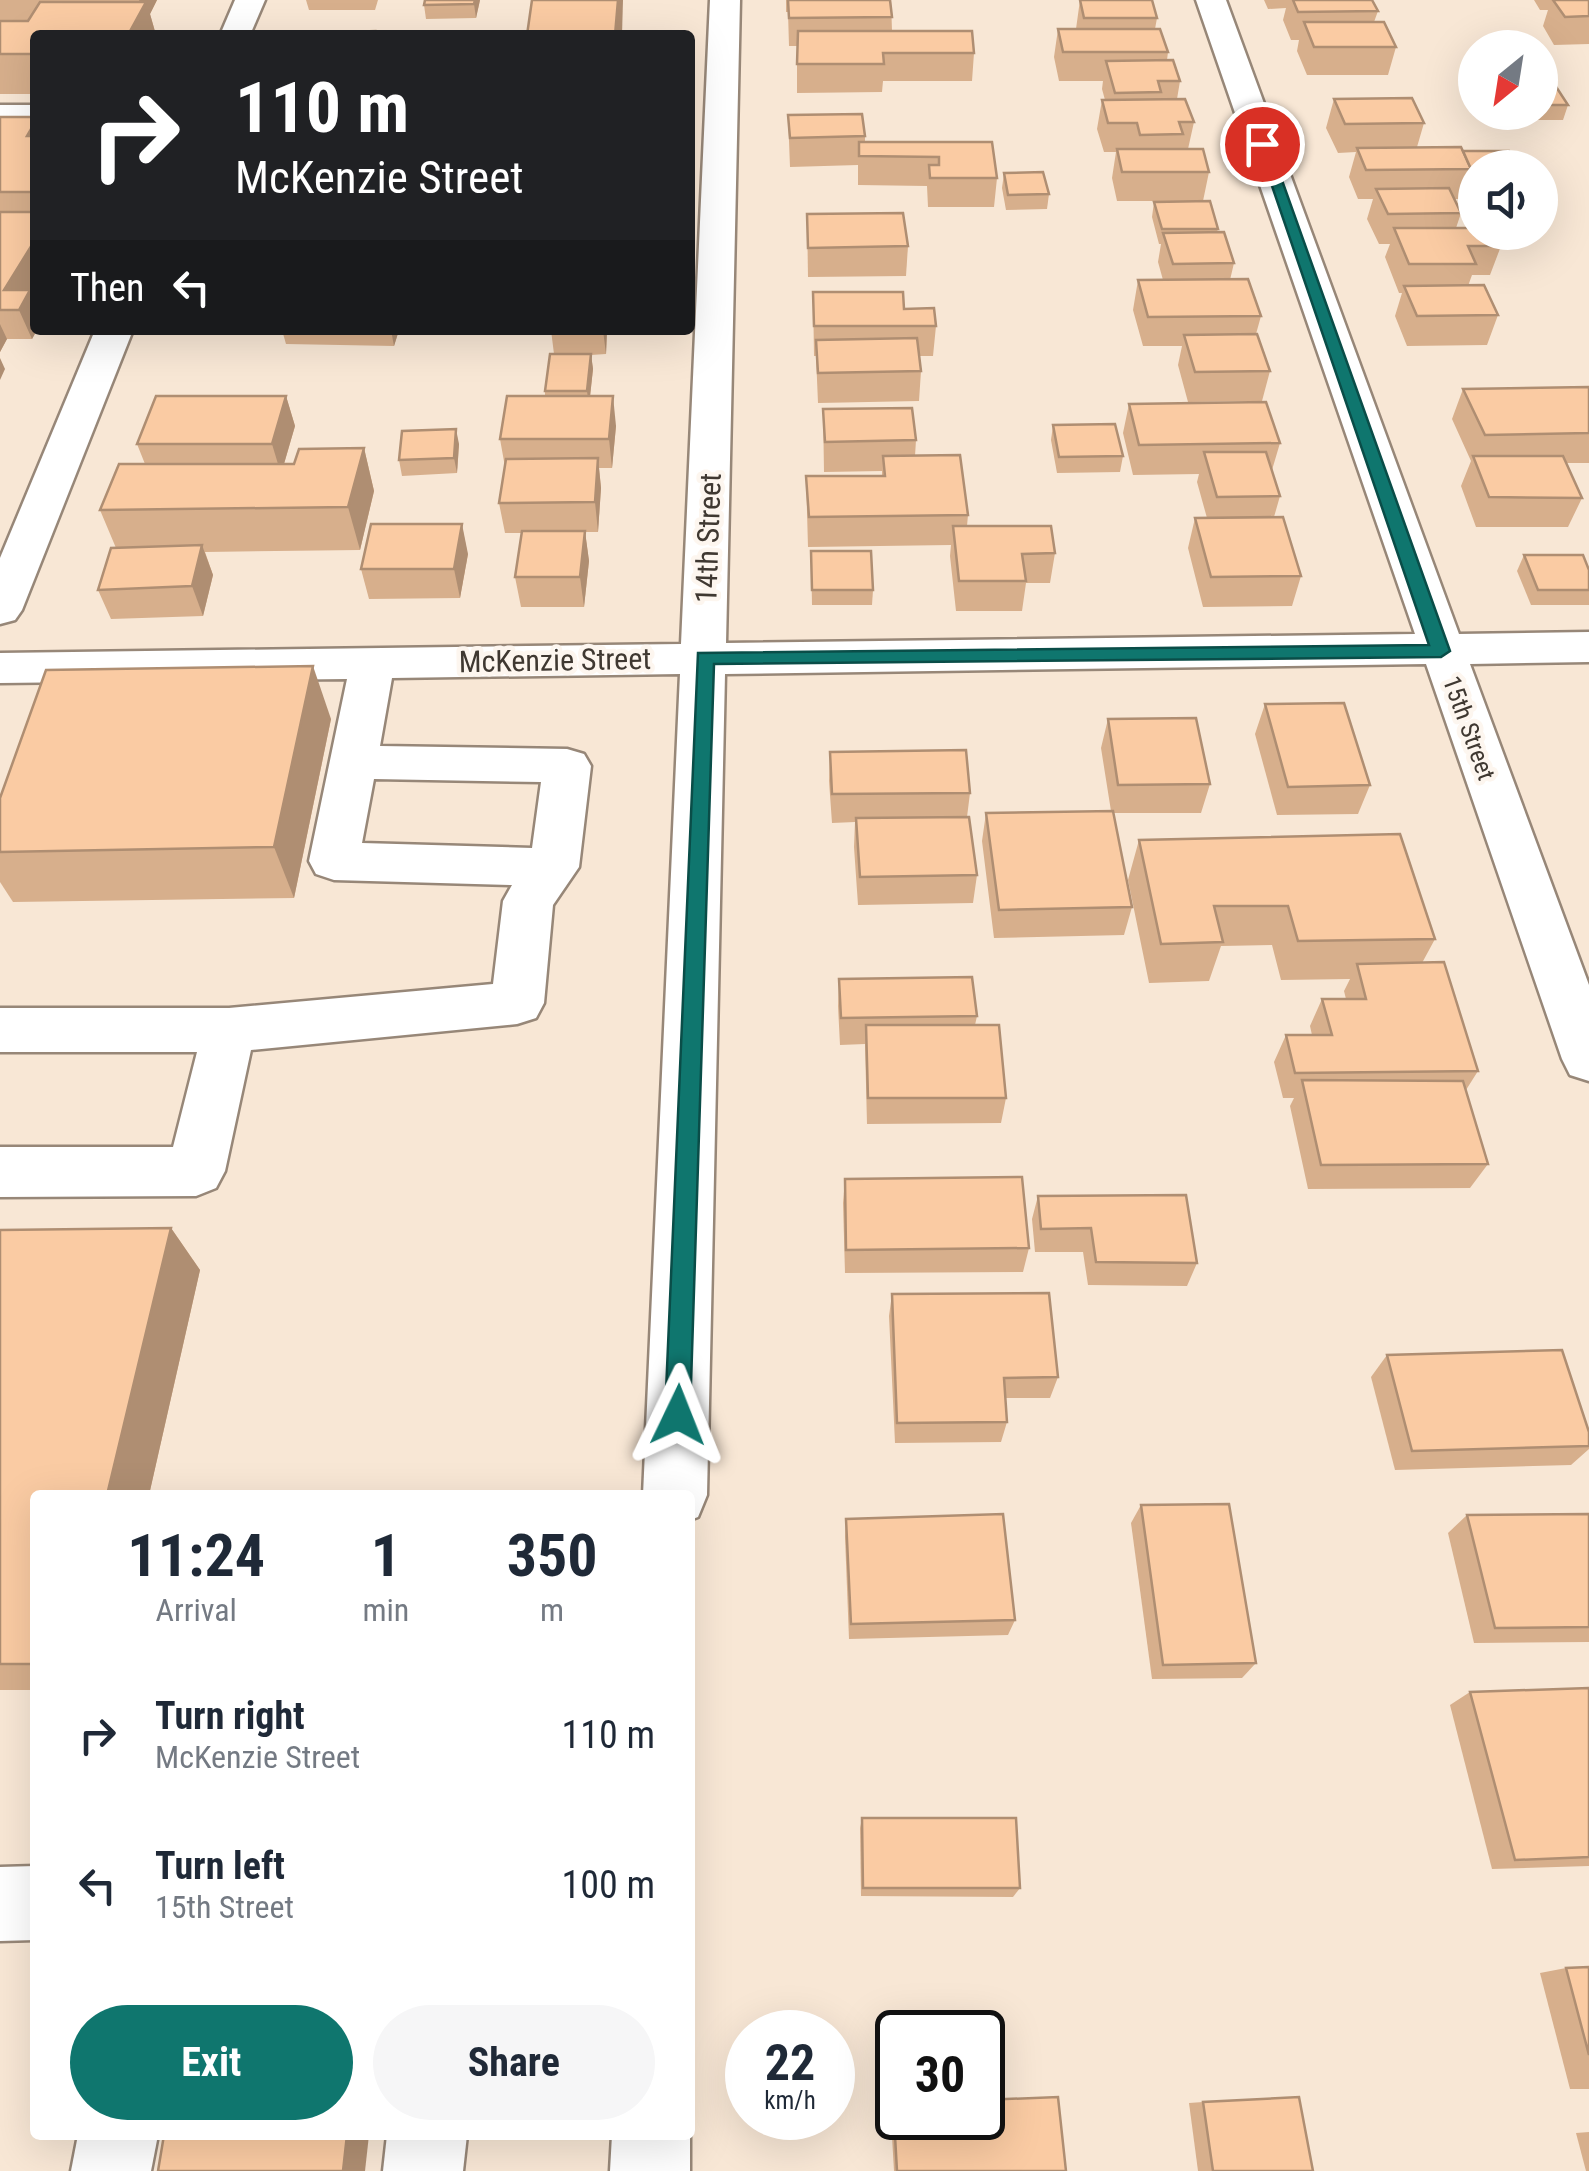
<!DOCTYPE html>
<html lang="en">
<head>
<meta charset="utf-8">
<style>
	body { margin:0; font-family:"Roboto Condensed",sans-serif; background:#f6f6f7; color:#1f2937; height:100vh; display:flex; flex-direction:column; font-size:38px; white-space:nowrap }
	* { box-sizing:border-box; margin:0 }
	p { font-size:32px; color:#747a83 }
	.icon { flex:none; width:55px; height:55px; fill:none; stroke:currentColor; stroke-width:2; stroke-linecap:round; stroke-linejoin:round }
	.map { position:relative; flex:1; overflow:hidden }
	.details { position:absolute; left:30px; top:1490px; width:665px; height:650px; display:flex; flex-direction:column; background:#fff; border-radius:10px; box-shadow:0 10px 40px #0002 }
	.details>* { flex:none }
	.banner { position:absolute; left:30px; top:30px; width:665px; height:305px; border-radius:10px; box-shadow:0 10px 40px #0002; background:#202124; color:#fff; overflow:hidden }
	.needle { width:65px; rotate:210deg }
	.tools { position:absolute; left:1458px; top:30px; display:grid; gap:20px }
	.tools a { display:grid; place-items:center; width:100px; height:100px; border-radius:50%; background:#fff; box-shadow:0 10px 40px #0002; font-size:50px }
	.speed { position:absolute; left:725px; top:2010px; display:flex; gap:20px; font-size:50px; font-weight:700; text-align:center }
	.speed>* { display:grid; place-content:center; width:130px; height:130px; border-radius:50%; background:#fff; box-shadow:0 10px 40px #0002; line-height:1 }
	.speed small { font-size:25px; font-weight:400 }
	.speed .limit { border:5px solid #111; border-radius:15px; background:#fff; color:#111 }
	.pin { position:absolute; display:grid; place-items:center; width:85px; height:85px; color:#fff; margin:-42px; border:5px solid #fff; border-radius:50%; box-shadow:0 2px 10px #0007 }
	.me { position:absolute; width:110px; margin:-55px; rotate:2deg; stroke-linejoin:round; filter:drop-shadow(0 0 8px #0008) }
	.turn { display:flex; align-items:center; gap:35px; height:210px; padding:0 40px; font-size:45px }
	.turn .icon { width:130px; height:130px; stroke-width:2.5 }
	.turn b { display:block; font-size:70px; line-height:85px }
	.then { display:flex; align-items:center; height:95px; padding:0 40px; background:#0003; gap:20px; font-size:38px }
	.eta { display:flex; justify-content:space-evenly; align-items:center; height:170px; text-align:center }
	.eta b { font-size:60px; font-weight:700; line-height:70px }
	.cta { display:flex; gap:20px; margin-top:auto; padding:20px 40px }
	.cta a { flex:1; height:115px; border-radius:60px; background:#0f766e; color:#fff; font-size:40px; font-weight:700; line-height:115px; text-align:center }
	.cta a+a { background:#f6f6f7; color:#1f2937 }
	ul { padding:0; list-style:none }
	li { display:flex; align-items:center; gap:30px; height:150px; padding:0 40px }
	li div { flex:1 }
	li b { display:block; font-size:38px }
	li em { font-style:normal }
	.map>svg:first-child { display:block }
	.lines { fill:none; stroke-linecap:round; stroke-linejoin:round }
	.minor-casing { stroke:#978778; stroke-width:5 }
	.major-casing { stroke:#978778; stroke-width:5 }
	.minor { fill:#fff; fill-rule:evenodd }
	.major { fill:#fff; fill-rule:evenodd }
	.wall { fill:#d7af8c }
	.shaded-wall { fill:#af8e72 }
	.building { fill:#facba3; stroke:#af8e72; stroke-width:2.5 }
	.route { fill:#0f766e; stroke:#0a4d48; stroke-width:2.5 }
	.labels { text-anchor:middle; dominant-baseline:central; stroke-width:9; stroke-linejoin:round; paint-order:stroke }
	.far-street-label { font-size:25px; fill:#3f3831; stroke:#fdf6ef }
	.street-label { font-size:30px; fill:#3f3831; stroke:#fdf6ef }
</style>
</head>
<body>
<div class="map">
<svg width="1589" height="2171" viewBox="0 0 1589 2171">
	<rect width="100%" height="100%" fill="#f8e7d5"/>
	<g class="lines">
		<defs>
			<g id="minor">
				<path d="M710 0H740L726 643 1415 634 1196 0H1226L1459 634 1589 632V662L1470 664 1589 985V1081L1570 1075 1562 1059 1426 664 725 674 707 1495 698 1517 690 1520V1495H643L680 674 392 678 380 746 567 749 584 754 591 766 579 867 553 905 544 1003 536 1018 517 1024 251 1050 225 1171 216 1188 196 1196 0 1197V1147H173L197 1052H0V1008H229L493 984 503 901 512 885 334 880 316 874 309 861 347 679 0 683V653L681 644ZM374 779 541 782 532 848 362 843Z"/>
				<rect x="0" y="105" width="35" height="20"/>
				<path d="M35 1866V1940L0 1941V1867Z"/>
				<path d="M690 2130V2171H610L612 2135H690Z"/>
				<path d="M78 2135H158L151 2171H71Z"/>
				<path d="M387 2135H467L463 2171H383Z"/>
			</g>
			<g id="major">
				<path d="M235 0H265L250 35H220Z"/>
				<path d="M95 330H133L22 610 15 620 0 624V558Z"/>
			</g>
		</defs>
		<use href="#minor" class="minor-casing"/>
		<use href="#major" class="major-casing"/>
		<use href="#minor" class="minor"/>
		<use href="#major" class="major"/>
	</g>
	<g class="wall">
		<path d="M0 0H157L150 14 156 35H35V94H0Z"/>
		<path d="M306 0H378L375 10H309Z"/>
		<path d="M480 0 476 18 426 19 424 5Z"/>
		<path d="M786 0H891L892 31 974 53 972 81H883L882 92 797 93V46H789L788 12H786Z"/>
		<path d="M1080 0 1157 18 1155 29 1168 52 1167 60 1180 81 1177 99 1194 122 1188 149 1209 172 1203 201H1117L1112 178 1116 152H1104L1097 129 1102 100H1105L1102 89 1103 81H1059L1054 57 1058 29H1076Z"/>
		<path d="M1264 0H1372L1378 11 1374 22 1396 47 1388 75H1307L1297 51 1299 40H1291L1283 20 1286 8 1268 9Z"/>
		<path d="M1534 0H1589V44L1554 45 1543 26 1548 10H1540Z"/>
		<path d="M1540 82 1568 105 1563 120H1519L1514 112H1540Z"/>
		<path d="M1334 99 1424 123 1417 147 1475 168V184H1466L1461 199H1454L1461 213 1456 228 1501 246 1490 275H1472L1468 286 1498 315 1487 345 1407 346 1395 316 1402 293H1399L1385 257 1390 244H1379L1367 219 1373 199H1358L1349 177 1356 152 1338 153 1326 128Z"/>
		<path d="M788 115 865 136V142H992L997 178 994 207H928L927 186 858 185V165L790 167Z"/>
		<path d="M0 117H35V289L32 294 35 301V330H37L32 339H7L0 352Z"/>
		<path d="M1004 173 1049 194 1047 209 1006 210 1002 188Z"/>
		<path d="M1154 202 1218 229 1217 232 1234 263 1230 280 1261 316 1256 334 1270 371 1262 401 1188 402 1178 365 1182 346H1143L1133 310 1138 280H1163L1158 262 1161 244H1159L1152 217Z"/>
		<path d="M807 214 908 246 906 276 808 277Z"/>
		<path d="M813 292 904 309 936 326 933 356H919L921 371 919 401 818 403 816 356H814Z"/>
		<path d="M282 330H399L394 346 286 344Z"/>
		<path d="M551 330H607L606 354 591 355 593 369 590 396 616 426 612 468H599L601 488 598 532H585L589 561 584 607H521L515 577 522 533H505L499 503 505 467 500 439 545 396V391L554 354Z"/>
		<path d="M1589 387V463H1567L1582 498 1568 527H1476L1461 486 1471 461 1452 419 1463 389Z"/>
		<path d="M286 396 295 426 284 464H294L364 448 374 491 360 550 205 552 213 575 203 616 111 619 98 590 116 548 100 510 145 464 137 444Z"/>
		<path d="M1129 404 1280 443 1272 470 1280 496 1274 517 1301 576 1292 606 1203 607 1188 548 1195 518H1207L1197 482 1199 474 1133 475 1123 433Z"/>
		<path d="M823 409 916 440 915 456 968 515 967 526 1055 553 1050 583H1026L1022 611H956L950 556 951 545 808 547 806 476H882V471L824 472Z"/>
		<path d="M1053 425 1123 456 1120 472 1057 473 1051 440Z"/>
		<path d="M459 444 457 473 402 476 399 460Z"/>
		<path d="M811 551 873 590 872 605H812Z"/>
		<path d="M468 554 460 598 369 599 361 569Z"/>
		<path d="M1524 555 1589 570V605H1531L1517 571Z"/>
		<path d="M1265 704 1370 785 1358 814 1277 815 1255 734Z"/>
		<path d="M331 719 294 898 13 902 0 882V798Z"/>
		<path d="M1108 719 1210 784 1201 813H1113L1132 907 1124 935 994 938 982 841 986 813 1111 811 1101 748Z"/>
		<path d="M830 752 970 793 967 817 977 875 973 903 858 905 854 847 855 822 832 823 829 781Z"/>
		<path d="M1139 840 1435 939 1422 963 1478 1071 1466 1090 1488 1164 1470 1188 1308 1189 1290 1106 1294 1098H1283L1274 1062 1286 1035H1312L1310 1026 1322 999H1346L1344 991 1350 979 1281 980 1272 945 1221 946 1209 981 1149 983 1128 880Z"/>
		<path d="M839 979 977 1016 975 1025 1006 1098 1001 1123 867 1124 865 1044 840 1045 838 1006Z"/>
		<path d="M845 1179 1029 1248 1023 1272 845 1273 843 1203Z"/>
		<path d="M1038 1196 1197 1263 1187 1286 1088 1285 1083 1252H1035L1032 1219Z"/>
		<path d="M171 1228 200 1270 149 1495H35V1690H0V1230Z"/>
		<path d="M892 1294 1058 1377 1050 1398H1005L1007 1422 1001 1442 895 1443 889 1316Z"/>
		<path d="M1387 1355 1589 1432V1449L1571 1465 1395 1470 1371 1377Z"/>
		<path d="M1141 1505 1256 1663 1242 1678 1152 1679 1131 1523Z"/>
		<path d="M1589 1514V1642L1474 1643 1448 1533 1467 1515Z"/>
		<path d="M846 1519 1015 1620 1008 1635 849 1639 845 1537Z"/>
		<path d="M1589 1688V1866L1492 1869 1450 1705 1470 1692Z"/>
		<path d="M862 1818 1020 1888 1013 1897 861 1896 860 1828Z"/>
		<path d="M1589 1967V2089H1570L1540 1973 1566 1968Z"/>
		<path d="M889 2029 898 2118 1066 2171H894L886 2033Z"/>
		<path d="M1203 2102 1313 2171H1198L1189 2103Z"/>
		<path d="M1589 2132V2171H1586L1576 2133Z"/>
	</g>
	<g class="shaded-wall">
		<path d="M139 0H157L150 14 156 35H129V33L142 9Z"/>
		<path d="M475 0H480L476 18 474 4Z"/>
		<path d="M618 0H623L622 35H615Z"/>
		<path d="M35 122V157L27 136Z"/>
		<path d="M35 240V289L32 294 35 301V330H37L32 339 19 310 4 290Z"/>
		<path d="M0 324 7 339 0 352Z"/>
		<path d="M391 330H399L394 346Z"/>
		<path d="M603 330H607L606 354Z"/>
		<path d="M591 354 593 369 589 406 587 391Z"/>
		<path d="M0 358 5 369 0 380Z"/>
		<path d="M286 396 295 426 281 474 272 444Z"/>
		<path d="M613 396 616 426 612 468 609 439Z"/>
		<path d="M456 429 459 444 457 473 454 458Z"/>
		<path d="M364 448 374 491 360 550 348 507Z"/>
		<path d="M598 458 601 488 598 532 595 502Z"/>
		<path d="M462 524 468 554 460 598 454 569Z"/>
		<path d="M585 531 589 561 584 607 580 577Z"/>
		<path d="M202 545 213 575 203 616 192 586Z"/>
		<path d="M313 666 331 719 294 898 274 847Z"/>
		<path d="M171 1228 200 1270 149 1495H107Z"/>
		<path d="M347 2135H369L365 2171H343Z"/>
	</g>
	<g class="building">
		<path d="M425 0H475L474 4 424 5Z"/>
		<path d="M532 0H618L615 35H527Z"/>
		<path d="M788 0H890L892 17 789 18Z"/>
		<path d="M1080 0H1152L1157 18H1084Z"/>
		<path d="M1293 0H1372L1378 11 1298 12Z"/>
		<path d="M1553 0H1589V16L1565 17Z"/>
		<path d="M40 2H146L129 33 35 35V54H0V21H28Z"/>
		<path d="M1304 22H1384L1396 47H1314Z"/>
		<path d="M1058 29H1160L1168 52H1063Z"/>
		<path d="M375 31 374 35H291V34Z"/>
		<path d="M798 31H972L974 53H883L884 64H797Z"/>
		<path d="M1173 60 1180 81H1158L1161 92 1115 93 1106 61Z"/>
		<path d="M1540 82H1553L1568 105H1540Z"/>
		<path d="M1412 98 1424 123 1345 124 1334 99Z"/>
		<path d="M1185 99 1194 122H1179L1183 134 1140 135 1137 123H1108L1102 100Z"/>
		<path d="M862 114 865 136 790 138 788 115Z"/>
		<path d="M0 117H35V122L27 136H35V192H0Z"/>
		<path d="M859 142H992L997 178H930L929 165H939V157L859 156Z"/>
		<path d="M1461 147 1471 169 1366 170 1357 148Z"/>
		<path d="M1117 149H1203L1209 172H1122Z"/>
		<path d="M1463 151H1509L1517 168H1475V169H1471Z"/>
		<path d="M1043 172 1049 194 1008 195 1004 173Z"/>
		<path d="M1449 188 1461 213 1388 214 1376 189Z"/>
		<path d="M1210 201 1218 229H1162L1154 202Z"/>
		<path d="M0 212H35V240L4 290H30L19 310H0Z"/>
		<path d="M903 213 908 246 808 248 807 214Z"/>
		<path d="M1394 228H1475V232H1495L1501 246H1468L1476 264H1409Z"/>
		<path d="M1224 232 1234 263 1173 264 1163 233Z"/>
		<path d="M1248 279 1261 316 1148 317 1138 280Z"/>
		<path d="M1484 285 1498 315 1417 316 1404 286Z"/>
		<path d="M813 292H903L904 309 934 308 936 326H814Z"/>
		<path d="M1257 334 1270 371 1195 372 1184 335Z"/>
		<path d="M917 338 921 371 818 373 816 340Z"/>
		<path d="M550 354H591L587 391H545Z"/>
		<path d="M1589 387V433L1485 435 1463 389Z"/>
		<path d="M156 396H286L272 444H137Z"/>
		<path d="M507 396H613L609 439H500Z"/>
		<path d="M1266 402 1280 443 1139 445 1129 404Z"/>
		<path d="M912 408 916 440 825 442 823 409Z"/>
		<path d="M1115 424 1123 456 1059 457 1053 425Z"/>
		<path d="M456 429 454 458 399 460 402 431Z"/>
		<path d="M364 448 348 507 100 510 119 464H294L299 449Z"/>
		<path d="M1204 452H1266L1280 496 1217 497Z"/>
		<path d="M960 455 968 515 809 517 806 476H885L883 456Z"/>
		<path d="M1473 456H1563L1582 498 1489 497Z"/>
		<path d="M598 458 595 502 499 503 506 459Z"/>
		<path d="M1283 517 1301 576 1211 577 1195 518Z"/>
		<path d="M371 524H462L454 569H361Z"/>
		<path d="M953 526H1051L1055 553 1022 554 1026 581H959Z"/>
		<path d="M522 531H585L580 577H515Z"/>
		<path d="M202 545 192 586 98 590 111 548Z"/>
		<path d="M811 551H871L873 590H812Z"/>
		<path d="M1524 555H1583L1589 570V590H1538Z"/>
		<path d="M313 666 274 847 0 852V798L46 670Z"/>
		<path d="M1344 703 1370 785 1288 787 1265 704Z"/>
		<path d="M1196 718 1210 784 1118 785 1108 719Z"/>
		<path d="M966 750 970 793 832 794 830 752Z"/>
		<path d="M1113 811 1132 907 999 910 986 813Z"/>
		<path d="M969 817 977 875 860 877 856 818Z"/>
		<path d="M1400 834 1435 939 1298 941 1288 906H1214L1223 942 1161 944 1139 840Z"/>
		<path d="M1444 962 1478 1071 1295 1073 1286 1035H1332L1322 999H1366L1357 964Z"/>
		<path d="M972 977 977 1016 841 1018 839 979Z"/>
		<path d="M866 1025H999L1006 1098H868Z"/>
		<path d="M1302 1080 1463 1081 1488 1164 1321 1165Z"/>
		<path d="M1022 1177 1029 1248 846 1250 845 1179Z"/>
		<path d="M1186 1195 1197 1263 1096 1262 1091 1228 1041 1229 1038 1196Z"/>
		<path d="M171 1228 107 1495H35V1664H0V1230Z"/>
		<path d="M1049 1293 1058 1377 1004 1378 1007 1422 897 1423 892 1294Z"/>
		<path d="M1562 1350 1589 1432V1446L1412 1451 1387 1355Z"/>
		<path d="M1229 1504 1256 1663 1163 1665 1141 1505Z"/>
		<path d="M1003 1514 1015 1620 851 1624 846 1519Z"/>
		<path d="M1589 1514V1627L1495 1628 1467 1515Z"/>
		<path d="M1589 1688V1857L1515 1860 1470 1692Z"/>
		<path d="M862 1818H1016L1020 1888H863Z"/>
		<path d="M1589 1967V2055L1566 1968Z"/>
		<path d="M969 2027 970 2032H898V2118H982V2100L1058 2097 1066 2171H897L889 2029Z"/>
		<path d="M1299 2097 1313 2171H1213L1203 2102Z"/>
		<path d="M164 2135H347L343 2171H158Z"/>
	</g>
	<path class="route" d="M1257 142 1269 144 1450 651 1441 657 714 664 690 1415 687 1424 678 1428 668 1424 665 1415 698 653 1429 645Z"/>
	<g class="labels">
		<g class="far-street-label">
			<text transform="translate(1469 728) rotate(70)">15th Street</text>
		</g>
		<g class="street-label">
			<text transform="translate(708 538) rotate(-88)">14th Street</text>
			<text transform="translate(555 660) rotate(-1)">McKenzie Street</text>
		</g>
	</g>
</svg>
<div class="tools">
<a><svg class="needle" viewBox="-14 -14 28 28"><path d="M0-13l5 13h-10z" fill="#e53935"/><path d="M0 13l5-13h-10z" fill="#747a83"/></svg></a>
<a><svg class="icon" aria-label="sound" viewBox="0 0 24 24"><path d="M4 9h4l5-4v14l-5-4H4zM17 9q2 3 0 6"/></svg></a>
</div>
<div class="speed"><div>22<small>km/h</small></div><div class="limit">30</div></div>
<div class="pin" style="left:1262px;top:144px;background:#d93025"><svg class="icon" aria-label="arrive" viewBox="0 0 24 24"><path d="M6 21V4h12l-3 4 3 4H6"/></svg></div>
<svg class="me" style="left:678px;top:1415px" viewBox="-20 -20 40 40"><path d="M0-17L14 15 0 8-14 15z" fill="#0f766e" stroke="#fff" stroke-width="4"/></svg>
<div class="banner">
<div class="turn"><svg class="icon" aria-label="right" viewBox="0 0 24 24"><path d="M7 20v-9h11M14 6l5 5-5 5"/></svg><div><b>110 m</b>McKenzie Street</div></div>
<div class="then">Then<svg class="icon" aria-label="left" viewBox="0 0 24 24"><path d="M17 20v-9H6M10 6l-5 5 5 5"/></svg></div>
</div>
<section class="details">
<div class="eta">
<div><b>11:24</b><p>Arrival</p></div>
<div><b>1</b><p>min</p></div>
<div><b>350</b><p>m</p></div>
</div>
<ul>
<li><svg class="icon" aria-label="right" viewBox="0 0 24 24"><path d="M7 20v-9h11M14 6l5 5-5 5"/></svg><div><b>Turn right</b><p>McKenzie Street</p></div><em>110 m</em></li>
<li><svg class="icon" aria-label="left" viewBox="0 0 24 24"><path d="M17 20v-9H6M10 6l-5 5 5 5"/></svg><div><b>Turn left</b><p>15th Street</p></div><em>100 m</em></li>
</ul>
<div class="cta"><a>Exit</a><a>Share</a></div>
</section>
</div>
</body>
</html>
